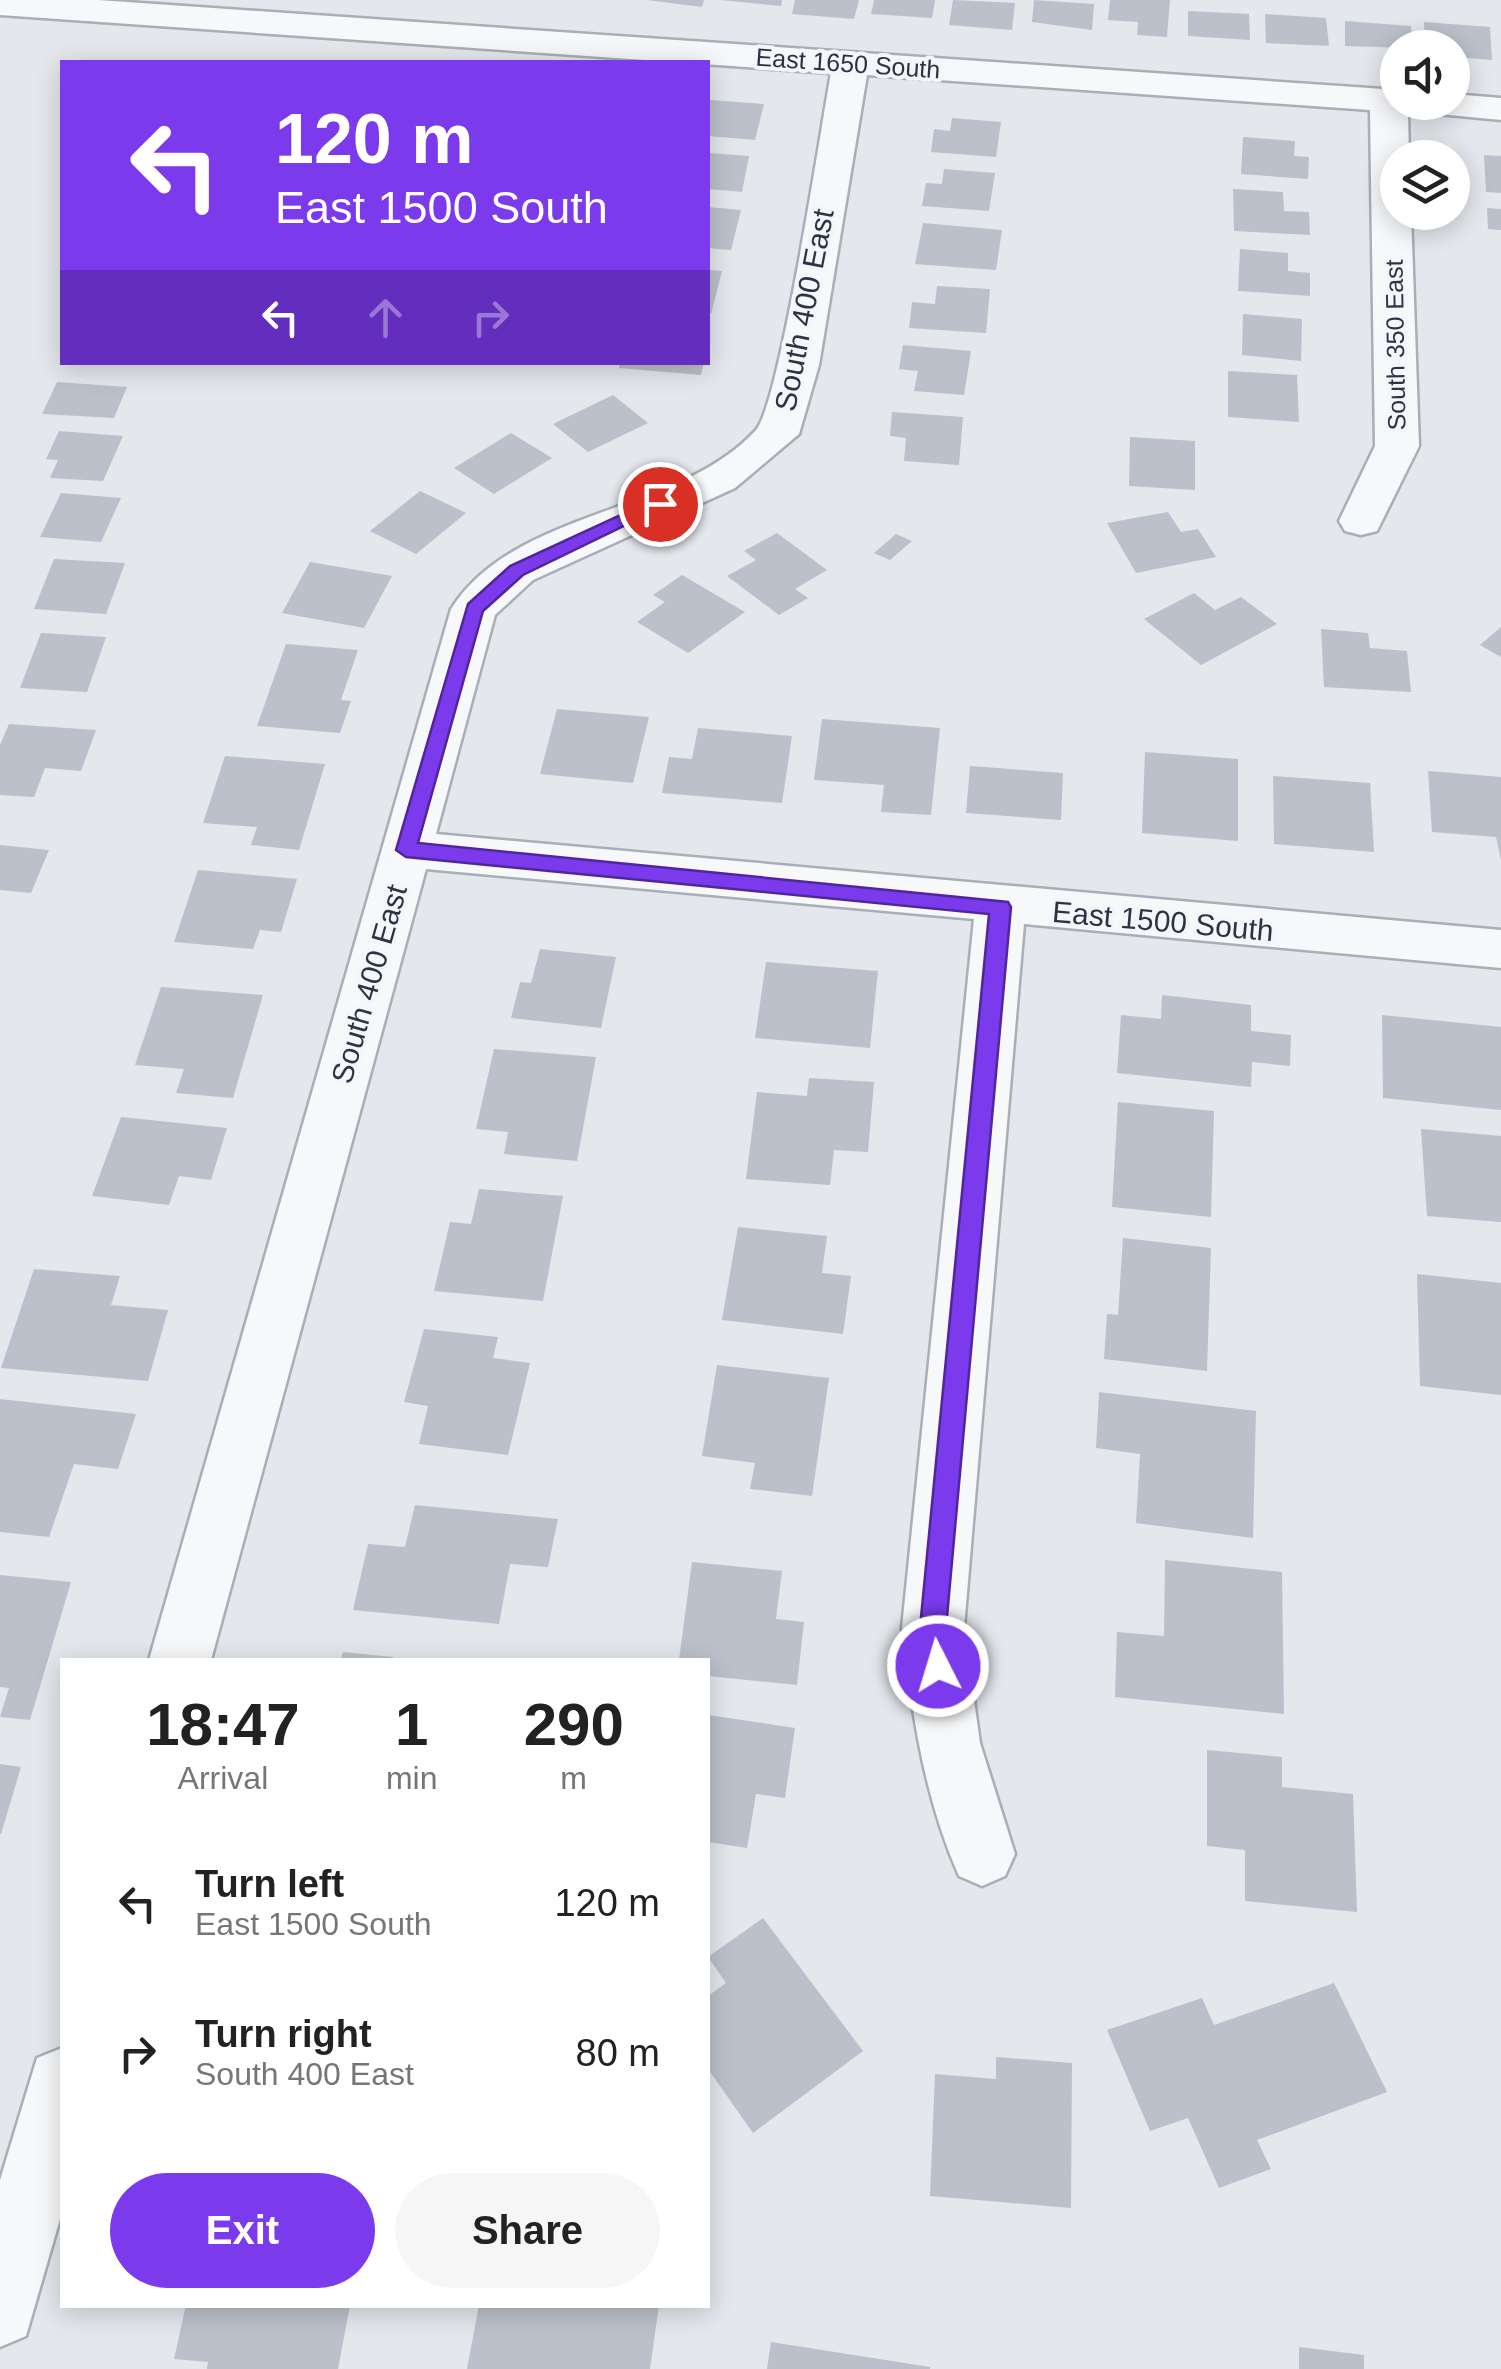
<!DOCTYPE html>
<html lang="en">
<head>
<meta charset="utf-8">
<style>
	body { margin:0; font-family:Helvetica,sans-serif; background:#f6f6f6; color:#222; height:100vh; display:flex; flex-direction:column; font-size:38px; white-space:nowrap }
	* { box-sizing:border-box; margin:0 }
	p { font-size:32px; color:#767676 }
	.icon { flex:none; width:55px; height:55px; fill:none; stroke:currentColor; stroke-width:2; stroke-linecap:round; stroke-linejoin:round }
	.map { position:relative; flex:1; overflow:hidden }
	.details { position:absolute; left:60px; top:1658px; width:650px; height:650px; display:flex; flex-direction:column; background:#fff; border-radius:0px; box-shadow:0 5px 25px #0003 }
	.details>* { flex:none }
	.top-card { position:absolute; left:60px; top:60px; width:650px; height:305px; border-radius:0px; box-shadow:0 5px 25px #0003; background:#7c3aed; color:#fff; overflow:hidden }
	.tools { position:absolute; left:1380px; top:30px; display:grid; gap:20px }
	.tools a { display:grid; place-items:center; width:90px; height:90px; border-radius:50%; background:#fff; box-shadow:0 5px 25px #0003; font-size:50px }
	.pin { position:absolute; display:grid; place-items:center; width:85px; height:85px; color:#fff; margin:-42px; border:5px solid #fff; border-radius:50%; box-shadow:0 2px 10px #0007 }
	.me { position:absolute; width:110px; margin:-55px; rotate:355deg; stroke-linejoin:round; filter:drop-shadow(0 0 8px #0008) }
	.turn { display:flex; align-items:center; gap:35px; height:210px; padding:0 50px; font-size:45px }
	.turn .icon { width:130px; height:130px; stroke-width:2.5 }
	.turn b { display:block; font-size:70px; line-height:85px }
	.lanes { display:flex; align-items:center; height:95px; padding:0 50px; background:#0003; justify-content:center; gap:50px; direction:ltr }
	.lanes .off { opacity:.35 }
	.eta { display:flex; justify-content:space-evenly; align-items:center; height:170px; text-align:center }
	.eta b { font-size:60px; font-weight:700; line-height:70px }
	.primary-button { display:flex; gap:20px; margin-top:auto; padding:20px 50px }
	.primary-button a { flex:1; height:115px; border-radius:60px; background:#7c3aed; color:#fff; font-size:40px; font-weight:700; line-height:115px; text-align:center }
	.primary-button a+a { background:#f6f6f6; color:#222 }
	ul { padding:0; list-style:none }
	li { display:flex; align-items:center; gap:30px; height:150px; padding:0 50px }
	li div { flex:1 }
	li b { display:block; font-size:38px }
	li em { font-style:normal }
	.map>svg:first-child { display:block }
	.building { fill:#bbc0ca }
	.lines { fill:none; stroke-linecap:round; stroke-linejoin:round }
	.minor-casing { stroke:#a9aeb7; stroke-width:5 }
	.minor { fill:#f7f8fa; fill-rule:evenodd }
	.route { fill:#7c3aed; stroke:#51269a; stroke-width:2.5 }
	.labels { text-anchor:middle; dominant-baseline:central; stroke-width:8; stroke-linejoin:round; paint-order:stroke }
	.far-street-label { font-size:25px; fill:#2b3445; stroke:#f4f6f9 }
	.street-label { font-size:30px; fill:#2b3445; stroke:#f4f6f9 }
</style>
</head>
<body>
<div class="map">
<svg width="1501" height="2369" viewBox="0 0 1501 2369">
	<rect width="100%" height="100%" fill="#e4e7ec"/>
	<g class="building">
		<path d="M647 0H704L702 7Z"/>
		<path d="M720 0H782L781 6Z"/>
		<path d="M795 0H859L854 19 792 14Z"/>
		<path d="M874 0H935L932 18 871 14Z"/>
		<path d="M953 0 1015 3 1012 30 949 25Z"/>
		<path d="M1034 0 1094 4 1092 30 1032 22Z"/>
		<path d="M1110 0H1170L1167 37 1137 35 1138 22 1108 20Z"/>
		<path d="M1188 11 1249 14 1250 40 1188 36Z"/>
		<path d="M1265 14 1326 18 1329 46 1266 43Z"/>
		<path d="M1345 21 1411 26 1412 48 1345 46Z"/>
		<path d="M1424 22 1490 27 1492 60 1457 57 1456 48 1425 45Z"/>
		<path d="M710 100 764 104 755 140 708 136Z"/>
		<path d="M952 118 1001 122 996 157 931 152 934 129 950 131Z"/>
		<path d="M1243 137 1295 141 1294 156 1309 157 1308 179 1241 174Z"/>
		<path d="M708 153 749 156 742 192 708 189Z"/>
		<path d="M1484 155 1501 156V193L1486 192Z"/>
		<path d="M944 169 995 173 989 211 922 206 926 183 942 184Z"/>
		<path d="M1233 189 1283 192 1284 211 1309 212 1310 235 1234 231Z"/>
		<path d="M708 207 741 210 731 250 708 248Z"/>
		<path d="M1487 208 1501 209V230L1488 229Z"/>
		<path d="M923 223 1002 230 996 270 915 264Z"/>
		<path d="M1240 249 1288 253V271L1310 273V296L1238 291Z"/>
		<path d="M708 270 722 271 711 314H708Z"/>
		<path d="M937 286 990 289 986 333 909 328 912 302 935 304Z"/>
		<path d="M1243 314 1302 319 1301 361 1242 355Z"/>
		<path d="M903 345 971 351 964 395 914 391 918 371 899 369Z"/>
		<path d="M620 362H704L701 375 619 368Z"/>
		<path d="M1228 371 1297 375 1299 422 1228 417Z"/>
		<path d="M57 382 127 387 114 418 42 414Z"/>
		<path d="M613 395 648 423 588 452 553 424Z"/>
		<path d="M892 412 963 417 959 465 904 461 906 438 890 436Z"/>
		<path d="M59 431 123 436 103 481 50 478 58 460 46 459Z"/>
		<path d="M511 433 552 458 494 494 454 468Z"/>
		<path d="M1130 437 1195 441V490L1129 486Z"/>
		<path d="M420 491 466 513 416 554 370 531Z"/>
		<path d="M61 493 121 498 101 542 40 537Z"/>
		<path d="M1168 512 1181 532 1198 529 1216 557 1136 573 1107 523Z"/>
		<path d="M777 533 827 570 795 589 808 598 779 615 727 576 756 560 744 551Z"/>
		<path d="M896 534 912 541 890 560 874 553Z"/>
		<path d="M54 559 125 563 106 614 34 609Z"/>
		<path d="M310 562 392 576 364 628 282 613Z"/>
		<path d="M682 575 745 612 688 653 637 622 665 602 653 595Z"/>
		<path d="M1194 593 1215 610 1241 597 1277 624 1201 665 1144 619Z"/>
		<path d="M1501 627V657L1480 645Z"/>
		<path d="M1321 629 1368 633 1370 648 1407 651 1411 692 1324 687Z"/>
		<path d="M41 633 106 637 87 692 20 688Z"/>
		<path d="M286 644 358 650 341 700 351 701 340 733 257 726Z"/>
		<path d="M557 709 649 717 633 783 540 774Z"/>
		<path d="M822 719 940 728 931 815 881 812 884 785 814 780Z"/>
		<path d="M9 724 96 730 81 771 45 768 34 797 0 795V745Z"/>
		<path d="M698 728 792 736 782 803 662 793 669 757 692 759Z"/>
		<path d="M1145 752 1238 759V841L1142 833Z"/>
		<path d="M225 756 325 764 299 850 251 845 257 827 203 823Z"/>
		<path d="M970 766 1063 773 1061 820 966 813Z"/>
		<path d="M1428 771 1501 777V860L1496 837 1432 832Z"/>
		<path d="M1273 776 1370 783 1374 852 1274 844Z"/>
		<path d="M0 845 49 850 31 893 0 890Z"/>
		<path d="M198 870 297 879 281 932 260 930 253 949 174 942Z"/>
		<path d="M540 949 616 957 601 1028 511 1018 520 982 531 983Z"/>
		<path d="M766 962 878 971 870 1048 755 1038Z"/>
		<path d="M161 987 263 995 233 1098 176 1093 184 1069 135 1065Z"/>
		<path d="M1162 995 1251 1005V1031L1291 1035 1290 1066 1252 1062 1251 1087 1117 1073 1121 1015 1161 1019Z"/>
		<path d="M1382 1015 1501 1027V1110L1383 1098Z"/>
		<path d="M494 1049 596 1057 577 1161 504 1154 508 1132 476 1129Z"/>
		<path d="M809 1078 874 1082 868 1152 834 1150 830 1185 746 1179 757 1092 807 1096Z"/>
		<path d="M1118 1102 1214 1111 1211 1217 1112 1207Z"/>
		<path d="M121 1117 227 1128 211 1180 179 1176 169 1205 92 1196Z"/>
		<path d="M1421 1129 1501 1136V1222L1427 1216Z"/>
		<path d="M479 1189 563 1196 543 1301 434 1291 450 1222 471 1224Z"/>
		<path d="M738 1227 827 1236 822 1273 851 1276 843 1334 722 1320Z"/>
		<path d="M1123 1238 1211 1248 1207 1371 1104 1359 1107 1314 1118 1315Z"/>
		<path d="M34 1269 120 1276 111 1305 168 1310 148 1381 1 1368Z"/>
		<path d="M1417 1274 1501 1283V1395L1420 1386Z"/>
		<path d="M424 1329 498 1337 493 1358 530 1363 508 1455 419 1444 428 1406 404 1402Z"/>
		<path d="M717 1365 829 1378 812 1496 750 1489 755 1463 702 1456Z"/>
		<path d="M1099 1392 1256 1411 1253 1538 1136 1523 1140 1454 1096 1448Z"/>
		<path d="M0 1399 136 1414 118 1469 74 1464 49 1537 0 1532Z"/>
		<path d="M415 1505 558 1519 548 1567 510 1564 499 1624 353 1610 368 1544 405 1547Z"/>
		<path d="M1165 1560 1282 1572 1284 1714 1115 1697 1117 1632 1164 1636Z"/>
		<path d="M692 1562 782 1571 776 1619 804 1622 797 1685 708 1676V1660H679Z"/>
		<path d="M0 1575 71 1582 30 1720 0 1717 9 1688 0 1687Z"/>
		<path d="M343 1652 393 1657V1660H341Z"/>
		<path d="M708 1715 795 1728 785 1798 756 1794 747 1848 708 1842Z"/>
		<path d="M1207 1750 1282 1757V1787L1353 1794 1357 1912 1245 1901V1850L1207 1846Z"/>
		<path d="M0 1764 21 1767 1 1834H0Z"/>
		<path d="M763 1918 863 2051 753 2133 708 2069V1996L726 1983 708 1957Z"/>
		<path d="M1334 1983 1387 2092 1257 2140 1271 2169 1219 2188 1188 2118 1150 2131 1107 2030 1202 1998 1214 2025Z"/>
		<path d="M996 2057 1072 2063 1071 2208 930 2196 935 2074 996 2079Z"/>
		<path d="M186 2305H350L338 2369H207L208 2362 174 2359Z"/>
		<path d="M479 2305H659L650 2369H467Z"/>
		<path d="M771 2342 930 2367V2369H767Z"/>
		<path d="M1299 2347 1364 2355V2369H1299Z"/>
	</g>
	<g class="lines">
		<defs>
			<g id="minor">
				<path d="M0 0H98L1398 90V102H1452V94L1501 98V120L1408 111 1409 158H1398V212H1411L1419 446 1377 531 1361 535 1345 531 1339 521 1375 446 1370 110 867 75 819 365 799 434 735 488 533 580 495 615 436 834 1501 930V968L1024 924 964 1628 980 1743 1015 1854 1005 1876 982 1886 959 1876C924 1797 912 1713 902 1628L974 919 426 869 211 1660H149L451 609C515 508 679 515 756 430 780 403 821 127 831 73L0 15Z"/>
				<path d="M62 2048V2212L26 2336 0 2347V2180L37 2058Z"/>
			</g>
		</defs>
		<use href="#minor" class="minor-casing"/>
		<use href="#minor" class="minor"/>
	</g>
	<path class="route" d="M653 500 669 504 523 575 483 611 418 843 1008 902 1011 907 946 1628 951 1666 947 1675 938 1678 929 1675 920 1628 989 914 406 857 396 850 468 604 510 566Z"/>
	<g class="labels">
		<g class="far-street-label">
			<text transform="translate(848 63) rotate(4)">East 1650 South</text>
			<text transform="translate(1395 345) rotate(-91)">South 350 East</text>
		</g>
		<g class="street-label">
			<text transform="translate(804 310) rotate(-79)">South 400 East</text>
			<text transform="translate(1163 921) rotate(5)">East 1500 South</text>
			<text transform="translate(369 984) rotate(-74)">South 400 East</text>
		</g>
	</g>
</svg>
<div class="tools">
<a><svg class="icon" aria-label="sound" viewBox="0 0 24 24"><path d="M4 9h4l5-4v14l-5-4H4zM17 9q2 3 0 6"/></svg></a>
<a><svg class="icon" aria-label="layers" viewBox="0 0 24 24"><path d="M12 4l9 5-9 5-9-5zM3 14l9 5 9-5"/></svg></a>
</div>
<div class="pin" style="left:660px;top:504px;background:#d93025"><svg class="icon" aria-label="arrive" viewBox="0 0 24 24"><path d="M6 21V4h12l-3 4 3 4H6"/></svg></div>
<svg class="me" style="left:938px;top:1666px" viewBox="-20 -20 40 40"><circle r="17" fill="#7c3aed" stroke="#fff" stroke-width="3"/><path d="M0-11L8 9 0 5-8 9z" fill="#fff"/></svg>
<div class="top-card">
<div class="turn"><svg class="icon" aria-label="left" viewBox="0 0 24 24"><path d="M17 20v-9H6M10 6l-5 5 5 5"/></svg><div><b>120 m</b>East 1500 South</div></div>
<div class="lanes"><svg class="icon" aria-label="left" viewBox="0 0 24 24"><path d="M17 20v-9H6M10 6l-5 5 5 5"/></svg><svg class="icon off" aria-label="ahead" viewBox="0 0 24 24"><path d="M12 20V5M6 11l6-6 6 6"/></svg><svg class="icon off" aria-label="right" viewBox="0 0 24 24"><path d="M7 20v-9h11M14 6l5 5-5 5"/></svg></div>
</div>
<section class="details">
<div class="eta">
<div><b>18:47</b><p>Arrival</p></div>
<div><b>1</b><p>min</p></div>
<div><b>290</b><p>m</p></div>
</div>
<ul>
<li><svg class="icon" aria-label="left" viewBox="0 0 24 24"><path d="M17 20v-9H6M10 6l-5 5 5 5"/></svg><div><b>Turn left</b><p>East 1500 South</p></div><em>120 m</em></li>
<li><svg class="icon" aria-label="right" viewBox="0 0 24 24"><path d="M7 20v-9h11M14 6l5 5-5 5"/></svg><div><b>Turn right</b><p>South 400 East</p></div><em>80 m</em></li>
</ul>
<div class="primary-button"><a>Exit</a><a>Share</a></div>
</section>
</div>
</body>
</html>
